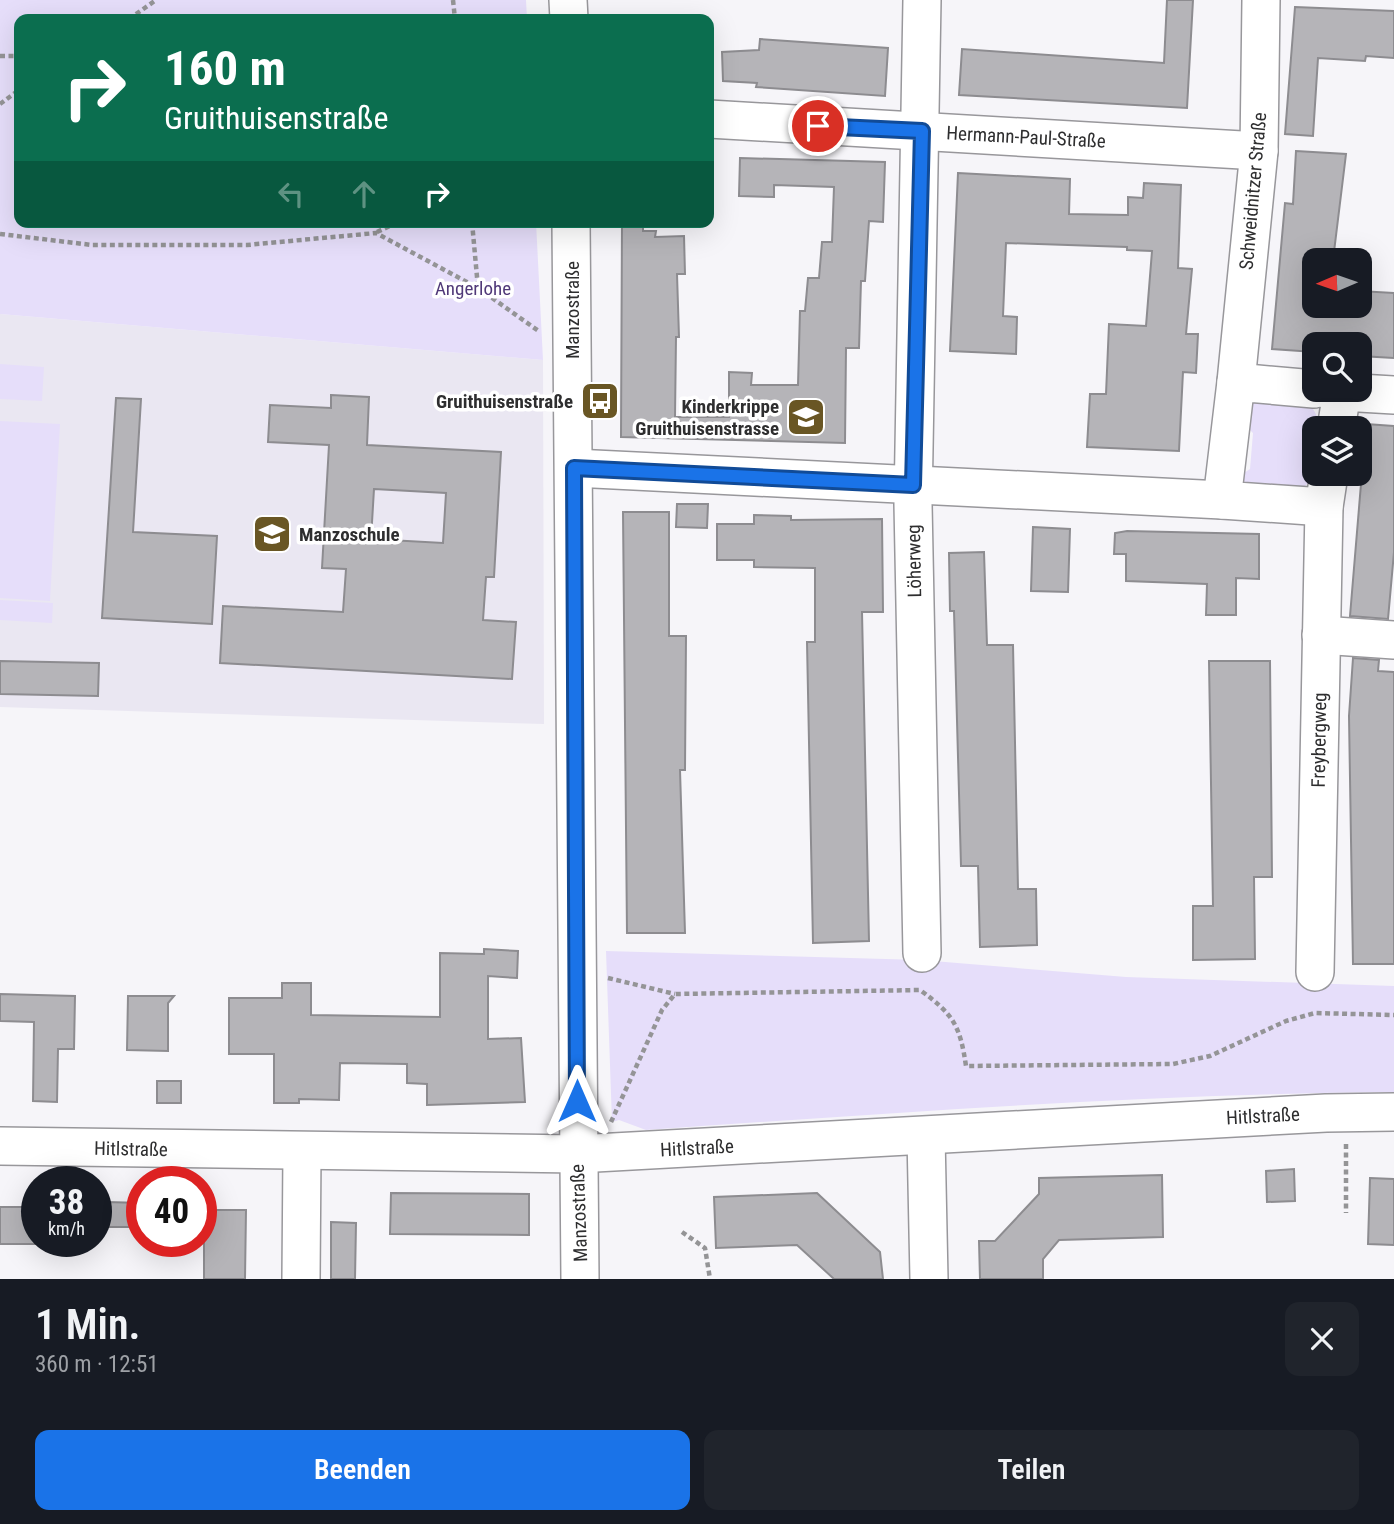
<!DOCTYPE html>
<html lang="de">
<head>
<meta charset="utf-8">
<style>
	body { margin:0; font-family:"Roboto Condensed",sans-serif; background:#20242c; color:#f1f3f6; height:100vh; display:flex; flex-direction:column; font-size:26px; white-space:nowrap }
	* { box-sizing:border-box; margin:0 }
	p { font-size:23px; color:#9ea1a6 }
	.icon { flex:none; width:38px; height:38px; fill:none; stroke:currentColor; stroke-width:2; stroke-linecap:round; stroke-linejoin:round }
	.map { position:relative; height:1279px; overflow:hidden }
	.drawer { display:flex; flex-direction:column; background:#171b24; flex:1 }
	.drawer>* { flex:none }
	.banner { position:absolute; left:14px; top:14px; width:700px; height:214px; border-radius:14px; box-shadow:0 7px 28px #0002; background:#0b6e4f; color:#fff; overflow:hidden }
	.needle { width:46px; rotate:268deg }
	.buttons { position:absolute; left:1302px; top:248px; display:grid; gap:14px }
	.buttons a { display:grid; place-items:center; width:70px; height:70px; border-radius:14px; background:#171b24; box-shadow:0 7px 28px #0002; font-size:35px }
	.speed { position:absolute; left:21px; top:1166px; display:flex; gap:14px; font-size:35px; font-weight:700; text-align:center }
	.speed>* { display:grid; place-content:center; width:91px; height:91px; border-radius:50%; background:#171b24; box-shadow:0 7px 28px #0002; line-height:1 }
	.speed small { font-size:18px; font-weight:400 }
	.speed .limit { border:10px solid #d22; background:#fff; color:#111 }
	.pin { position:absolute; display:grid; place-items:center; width:60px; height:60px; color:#fff; margin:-30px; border:4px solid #fff; border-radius:50%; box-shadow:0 2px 7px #0007 }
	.me { position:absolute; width:77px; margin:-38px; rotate:0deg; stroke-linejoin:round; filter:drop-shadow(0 0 5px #0008) }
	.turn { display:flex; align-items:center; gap:24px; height:147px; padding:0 35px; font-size:32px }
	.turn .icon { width:91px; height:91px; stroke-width:2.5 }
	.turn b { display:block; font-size:49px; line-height:60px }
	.lanes { display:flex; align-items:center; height:66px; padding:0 35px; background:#0003; justify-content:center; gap:35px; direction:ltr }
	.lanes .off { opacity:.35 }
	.round { display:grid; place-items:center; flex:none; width:74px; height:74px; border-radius:14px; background:#20242c }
	.overview { display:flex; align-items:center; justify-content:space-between; height:119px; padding:0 35px }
	h1 { font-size:42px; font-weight:600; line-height:52px }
	.cta { display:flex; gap:14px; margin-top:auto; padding:14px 35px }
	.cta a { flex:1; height:80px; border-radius:14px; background:#1a73e8; color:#fff; font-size:28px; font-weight:600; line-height:80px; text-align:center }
	.cta a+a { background:#20242c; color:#f1f3f6 }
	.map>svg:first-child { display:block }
	.built { fill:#eae7f2 }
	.green { fill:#e6defa }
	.building { fill:#b5b4b8; stroke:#8d8c90; stroke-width:2; fill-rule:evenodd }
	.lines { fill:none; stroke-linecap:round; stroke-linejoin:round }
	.minor-casing { stroke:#98979b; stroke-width:40 }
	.path { stroke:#949496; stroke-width:4.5; stroke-dasharray:5 3.5; stroke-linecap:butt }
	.minor { stroke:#fff; stroke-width:37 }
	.route-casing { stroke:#114b97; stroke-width:18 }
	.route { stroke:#1a73e8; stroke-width:12 }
	.labels { text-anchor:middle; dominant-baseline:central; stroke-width:7; stroke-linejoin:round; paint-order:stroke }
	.street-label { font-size:19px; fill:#2e2e2f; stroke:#fff }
	.park-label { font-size:19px; fill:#503978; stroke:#fff }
	.poi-label { font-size:19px; font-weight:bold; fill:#2e2e2f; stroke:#fff; text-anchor:end }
</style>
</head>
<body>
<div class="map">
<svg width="1394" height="1279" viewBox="0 0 1394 1279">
	<rect width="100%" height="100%" fill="#f6f5f9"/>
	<path class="built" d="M0 314 543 360 544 724 0 707Z"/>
	<g class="green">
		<path d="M0 0H526L527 19H19V222H536L543 360 0 314Z"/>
		<path d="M0 364 44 367 42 401 0 399Z"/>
		<path d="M1249 398 1310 405C1315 411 1320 420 1318 429H1314L1312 480C1296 498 1264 488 1242 486L1244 473 1250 469 1253 433 1247 427Z"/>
		<path d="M0 421 60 424 50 601 0 598Z"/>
		<path d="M0 600 53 603 52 623 0 620Z"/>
		<path d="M606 951 921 960 1126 977 1394 986V1092C1144 1094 895 1113 646 1130L619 1120 612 1122Z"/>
	</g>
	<g class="building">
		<path d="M1167 0H1193L1187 108 959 95 962 49 1164 63Z"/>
		<path d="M1295 7 1394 11V58L1366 56 1365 61 1318 58 1313 136 1285 134Z"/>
		<path d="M760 39 888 48 885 96 756 87 757 83 723 81 722 52 759 50Z"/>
		<path d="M1296 151 1346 154 1333 260 1314 258V306H1360V291L1394 293V358L1360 356V345H1314V352L1272 349 1285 203 1293 204Z"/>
		<path d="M740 158 885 162 883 222 869 221 865 281H861L859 348H846L845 443 621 437 622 222H643V231H656L655 237 684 236 685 274H677L679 337H676L675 417H729V372L752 373 751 385H798L800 311H805L808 278H819L822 242H832L834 187 774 185V197L739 196Z"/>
		<path d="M958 173 1070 179 1069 214 1128 215V197L1143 198 1144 183 1181 185 1178 268 1192 269 1186 334H1198L1196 373 1183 372 1179 451 1087 447 1090 394H1106L1109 324 1146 326 1152 251 1127 250V247L1006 243 1003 316 1017 317 1016 354 950 351Z"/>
		<path d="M331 395 369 397 367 445 501 452 494 577H486L483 620 516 622 512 679 220 663 223 606 343 612 346 569 322 568 329 445 268 442 270 405 331 408ZM374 489 446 493 443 543 371 539Z"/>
		<path d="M116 398 141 399 133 532 217 536 212 624 102 618Z"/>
		<path d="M1366 424 1394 426V552L1388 619 1350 616Z"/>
		<path d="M677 504H708L707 528 676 527Z"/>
		<path d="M623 512H669V636H686L685 770H680L685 933H627Z"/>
		<path d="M754 515 791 516V520L882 519 883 612H862L869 941 813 943 807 642H815V568L754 567V560H717V524H754Z"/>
		<path d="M1033 527 1070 529 1068 592 1031 591Z"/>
		<path d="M1127 531 1259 534V579L1236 578V615H1206L1207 584 1126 581V554H1114L1115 533Z"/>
		<path d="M984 552 987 645H1013L1018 889H1036L1037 945 980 947 978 866H961L954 611H950L949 553Z"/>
		<path d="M1353 658 1379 660 1378 671 1394 672V964H1353L1349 716Z"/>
		<path d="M0 661 99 663 98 696 0 694Z"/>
		<path d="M1209 661H1270L1272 877H1254L1255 959 1193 960V906H1213Z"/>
		<path d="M484 949 518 951 517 978 488 976V1039L521 1038 525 1102 427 1105V1084L407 1083V1064L340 1063 339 1100 299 1099V1103H274V1054H229V998H282V983H311V1015L440 1017V953L484 954Z"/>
		<path d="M0 994 75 996 74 1049H58L57 1102 33 1101 34 1022 0 1021Z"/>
		<path d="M128 996H174L168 1003V1051L127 1050Z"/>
		<rect x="157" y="1081" width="24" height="22"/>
		<path d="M1294 1169 1295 1201 1267 1202 1266 1171Z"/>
		<path d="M1162 1175 1163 1237 1059 1240 1043 1259V1279H980L979 1241H995L1039 1194V1178Z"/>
		<path d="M1370 1178 1394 1179V1245L1368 1244Z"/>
		<path d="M391 1193 529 1194V1235L390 1234Z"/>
		<path d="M817 1193 880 1252 883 1279H834L797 1245 716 1248 714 1197Z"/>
		<path d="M107 1202 142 1203V1227H107Z"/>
		<rect x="0" y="1207" width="37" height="37"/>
		<path d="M204 1210H246L245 1279H204Z"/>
		<path d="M331 1222 356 1223 355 1279H331Z"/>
	</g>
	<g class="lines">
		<defs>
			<g id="minor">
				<path d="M568 0 569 19"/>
				<path d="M709 119 1259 151"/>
				<path d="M571 222 580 1279"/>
				<path d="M1236 382 1259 151 1261 0"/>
				<path d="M1314 389 1236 382 1222 500 1324 507"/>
				<path d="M1328 390 1342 392 1336 429"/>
				<path d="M1342 392 1394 395"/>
				<path d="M574 468 1222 500"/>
				<path d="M1321 635 1394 640"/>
				<path d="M922 953 913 504 922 0"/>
				<path d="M1315 972 1324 507 1329 474"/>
				<path d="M926 1136 929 1279"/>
				<path d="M0 1146 577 1154 1326 1113 1394 1112"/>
				<path d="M301 1279 302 1152"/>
			</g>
		</defs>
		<use href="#minor" class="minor-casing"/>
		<g class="path">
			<path d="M453 0 455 19"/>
			<path d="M129 19 156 0"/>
			<path d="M0 56H19"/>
			<path d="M0 104 19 90"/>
			<path d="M472 222 478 288"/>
			<path d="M377 232 398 222"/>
			<path d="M0 234 92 245H247L376 233 478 288 540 332"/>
			<path d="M608 978 675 994"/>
			<path d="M611 1122 662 1010 675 994 920 990C953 1014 960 1025 966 1066L1173 1064 1210 1056 1286 1021 1315 1013 1394 1015"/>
			<path d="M1346 1144V1213"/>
			<path d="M682 1232 705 1248 710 1279"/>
		</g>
		<use href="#minor" class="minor"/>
	</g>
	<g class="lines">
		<defs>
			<path id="route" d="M577 1101 574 468 913 485 922 131 818 126"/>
		</defs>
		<use href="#route" class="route-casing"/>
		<use href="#route" class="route"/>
	</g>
	<defs>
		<symbol id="bus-square" viewBox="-11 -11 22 22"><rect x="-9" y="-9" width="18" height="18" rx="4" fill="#695624" stroke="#fff"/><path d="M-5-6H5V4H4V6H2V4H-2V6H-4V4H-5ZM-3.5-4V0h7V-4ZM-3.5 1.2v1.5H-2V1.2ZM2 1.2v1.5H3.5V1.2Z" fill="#fff"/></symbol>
		<symbol id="school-square" viewBox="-11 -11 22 22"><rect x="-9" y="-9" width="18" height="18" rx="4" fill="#695624" stroke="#fff"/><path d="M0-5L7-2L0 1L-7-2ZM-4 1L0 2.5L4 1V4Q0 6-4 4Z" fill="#fff"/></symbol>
	</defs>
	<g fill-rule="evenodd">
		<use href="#bus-square" x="578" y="379" width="44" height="44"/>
		<use href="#school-square" x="784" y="395" width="44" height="44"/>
		<use href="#school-square" x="250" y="512" width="44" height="44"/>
	</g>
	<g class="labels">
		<g class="street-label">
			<text transform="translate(1026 137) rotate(3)">Hermann-Paul-Straße</text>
			<text transform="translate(1253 191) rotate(-85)">Schweidnitzer Straße</text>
			<text transform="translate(572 310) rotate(-90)">Manzostraße</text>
			<text transform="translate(914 561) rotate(-91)">Löherweg</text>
			<text transform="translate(1319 740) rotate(-89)">Freybergweg</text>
			<text transform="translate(1263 1116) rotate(-3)">Hitlstraße</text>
			<text transform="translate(697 1148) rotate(-3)">Hitlstraße</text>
			<text transform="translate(131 1149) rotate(1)">Hitlstraße</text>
			<text transform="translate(579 1213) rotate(-92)">Manzostraße</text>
		</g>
		<g class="park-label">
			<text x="473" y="288">Angerlohe</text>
		</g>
		<g class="poi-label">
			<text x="573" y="401">Gruithuisenstraße</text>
			<text x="779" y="406">Kinderkrippe<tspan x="779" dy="22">Gruithuisenstrasse</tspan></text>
			<text x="299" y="534" text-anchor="start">Manzoschule</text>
		</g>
	</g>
</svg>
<div class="buttons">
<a><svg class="needle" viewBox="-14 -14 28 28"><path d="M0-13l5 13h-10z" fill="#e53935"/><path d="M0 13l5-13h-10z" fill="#9ea1a6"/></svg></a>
<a><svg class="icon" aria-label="search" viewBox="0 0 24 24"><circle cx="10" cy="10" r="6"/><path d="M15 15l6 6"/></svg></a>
<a><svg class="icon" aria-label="layers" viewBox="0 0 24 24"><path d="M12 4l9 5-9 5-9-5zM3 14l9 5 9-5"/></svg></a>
</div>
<div class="speed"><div>38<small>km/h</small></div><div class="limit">40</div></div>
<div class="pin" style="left:818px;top:126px;background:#d93025"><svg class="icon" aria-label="arrive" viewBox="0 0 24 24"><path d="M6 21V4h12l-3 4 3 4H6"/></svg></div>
<svg class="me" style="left:577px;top:1101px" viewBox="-20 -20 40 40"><path d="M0-17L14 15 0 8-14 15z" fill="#1a73e8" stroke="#fff" stroke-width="4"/></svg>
<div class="banner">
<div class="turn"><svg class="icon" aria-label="right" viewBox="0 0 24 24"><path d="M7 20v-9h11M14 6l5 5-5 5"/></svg><div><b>160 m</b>Gruithuisenstraße</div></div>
<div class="lanes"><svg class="icon off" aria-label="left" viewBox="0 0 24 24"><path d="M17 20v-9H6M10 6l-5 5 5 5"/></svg><svg class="icon off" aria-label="ahead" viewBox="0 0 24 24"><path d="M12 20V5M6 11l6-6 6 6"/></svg><svg class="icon" aria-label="right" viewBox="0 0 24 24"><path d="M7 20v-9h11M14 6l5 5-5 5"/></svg></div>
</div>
</div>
<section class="drawer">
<div class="overview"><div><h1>1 Min.</h1><p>360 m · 12:51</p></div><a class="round"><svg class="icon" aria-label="close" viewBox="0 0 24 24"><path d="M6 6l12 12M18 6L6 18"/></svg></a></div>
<div class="cta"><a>Beenden</a><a>Teilen</a></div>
</section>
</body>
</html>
